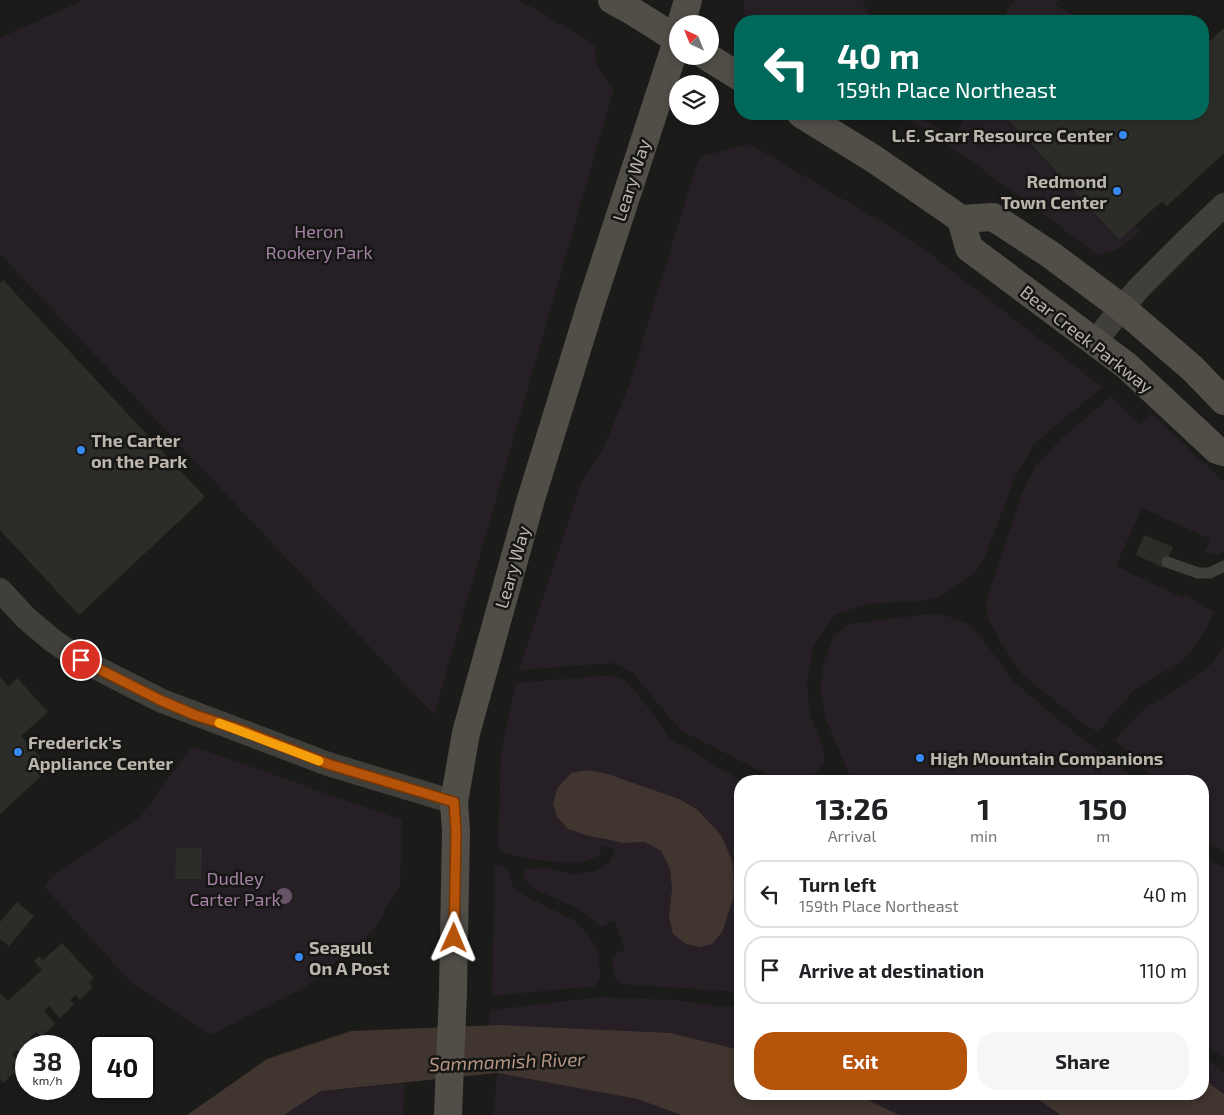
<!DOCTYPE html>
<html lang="en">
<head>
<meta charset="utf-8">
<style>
	body { margin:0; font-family:"Exo 2",sans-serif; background:#f6f6f6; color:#202124; height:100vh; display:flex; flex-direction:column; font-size:19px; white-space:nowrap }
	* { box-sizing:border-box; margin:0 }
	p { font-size:16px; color:#757577 }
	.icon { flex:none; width:28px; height:28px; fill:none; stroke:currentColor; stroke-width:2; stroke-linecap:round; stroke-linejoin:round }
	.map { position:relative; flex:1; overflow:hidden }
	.drawer { position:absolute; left:734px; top:775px; width:475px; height:325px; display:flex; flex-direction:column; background:#fff; border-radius:20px; box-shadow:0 2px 8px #0003 }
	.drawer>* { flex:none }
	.guide { position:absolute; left:734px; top:15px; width:475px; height:105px; border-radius:20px; box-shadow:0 2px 8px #0003; background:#00695c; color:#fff; overflow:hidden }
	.needle { width:32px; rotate:317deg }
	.buttons { position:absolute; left:669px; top:15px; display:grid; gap:10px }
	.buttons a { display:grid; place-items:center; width:50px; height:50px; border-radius:50%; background:#fff; box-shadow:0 2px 8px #0003; font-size:25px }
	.speed { position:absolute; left:15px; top:1035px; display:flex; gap:10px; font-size:25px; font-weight:700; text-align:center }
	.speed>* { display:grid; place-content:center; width:65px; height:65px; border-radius:50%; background:#fff; box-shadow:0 2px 8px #0003; line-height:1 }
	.speed small { font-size:12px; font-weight:400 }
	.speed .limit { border:2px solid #111; border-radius:8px; background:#fff; color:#111 }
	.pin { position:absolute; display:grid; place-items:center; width:42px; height:42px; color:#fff; margin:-21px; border:2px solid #fff; border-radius:50%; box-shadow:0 1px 5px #0007 }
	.me { position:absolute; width:55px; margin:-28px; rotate:1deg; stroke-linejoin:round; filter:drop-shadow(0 0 4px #0008) }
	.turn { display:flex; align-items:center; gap:18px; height:105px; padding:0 20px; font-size:22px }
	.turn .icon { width:65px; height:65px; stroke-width:2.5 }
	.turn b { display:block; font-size:35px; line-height:42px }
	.eta { display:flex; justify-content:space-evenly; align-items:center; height:85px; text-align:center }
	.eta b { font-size:30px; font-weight:700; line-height:35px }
	.primary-button { display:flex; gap:10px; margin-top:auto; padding:10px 20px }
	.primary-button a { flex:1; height:58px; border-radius:20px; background:#b45309; color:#fff; font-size:20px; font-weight:700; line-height:58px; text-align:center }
	.primary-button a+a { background:#f6f6f6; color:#202124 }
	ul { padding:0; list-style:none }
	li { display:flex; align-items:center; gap:15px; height:68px; margin:0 10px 8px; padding:0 10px; border:2px solid #e0e0e0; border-radius:20px }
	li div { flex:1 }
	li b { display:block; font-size:19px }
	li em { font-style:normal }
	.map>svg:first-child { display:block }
	.green { fill:#271f26; fill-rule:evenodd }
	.water { fill:#40352f }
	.building { fill:#2c2c29 }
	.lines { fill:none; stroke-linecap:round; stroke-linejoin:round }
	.lane { stroke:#403f3a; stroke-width:11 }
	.street { stroke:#403f3a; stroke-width:24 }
	.secondary { stroke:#514e48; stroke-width:28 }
	.tree { fill:#675467 }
	.route-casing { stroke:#753606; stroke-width:12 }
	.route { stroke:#b45309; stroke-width:9 }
	.slow { stroke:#f59e0b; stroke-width:9 }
	.poi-dot { fill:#3989f4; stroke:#161614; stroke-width:2 }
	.labels { text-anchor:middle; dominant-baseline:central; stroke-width:5; stroke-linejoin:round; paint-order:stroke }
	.poi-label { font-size:18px; font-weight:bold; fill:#bbb5ac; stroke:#161614; text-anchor:start }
	.street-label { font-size:18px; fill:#bbb5ac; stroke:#161614 }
	.park-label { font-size:18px; fill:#a583a6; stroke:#161614 }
	.water-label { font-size:19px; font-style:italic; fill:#b69683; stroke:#161614 }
</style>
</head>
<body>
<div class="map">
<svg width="1224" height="1115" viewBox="0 0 1224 1115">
	<rect width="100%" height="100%" fill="#1b1b19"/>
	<g class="green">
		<path d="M83 0H519L596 45C592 65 602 74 614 88L434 715 0 254V38Z"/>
		<path d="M744 0H862L872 21H750C744 15 743 9 744 0Z"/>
		<path d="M1015 0H1058L1054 4 1084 21H1003L1010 4Z"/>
		<path d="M901 114H918L919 117 955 138 965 114H1003L1118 240 1136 225 1141 229C1126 243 1118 255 1096 254 1033 206 968 157 901 114Z"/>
		<path d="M750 144 912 240 1102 387 1035 443 1016 475 985 557 978 569 954 588 937 598 914 602 870 603 834 615 813 646 807 687 810 715 823 748 824 762 816 772 790 781H784L772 777 680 730 632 672 612 663 519 670 581 483 605 445 630 382 699 157Z"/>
		<path d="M1111 396 1139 425 1151 413 1224 482V552L1217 555 1204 553 1210 539 1142 508 1116 566 1183 598 1185 595 1215 612 1199 641 1182 661 1134 690 1098 732 1077 719 1023 675 999 639 988 618 986 602 1021 495 1036 465 1065 435Z"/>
		<path d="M937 613 966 622 986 643 1010 678 1057 719 1138 781H852L825 717 820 690 824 661 833 637 849 624Z"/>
		<path d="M1224 646V852L1211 845 1203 836 1202 781H1156L1115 740 1145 708 1181 686 1213 663Z"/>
		<path d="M613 675 625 680 639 695 670 738 741 781 740 992 620 984 614 976 612 959 617 953 625 950 615 921 601 927 581 910 530 887 522 875 525 869 547 868 575 875 595 871 610 862 615 849 603 846 599 856C593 858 587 862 581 862 564 864 510 859 498 848L501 753 516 683ZM588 770C610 774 631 782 653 790 668 796 682 799 695 808 700 811 704 817 709 821 736 851 738 880 728 917H669L672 889 670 869 661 851 645 842 622 843 606 839 592 837 557 817 553 803 558 787 571 773Z"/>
		<path d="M192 746 402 820 400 886 372 932 305 987 210 1035 132 983 45 888 50 878 140 817Z"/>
		<path d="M1202 853 1214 863 1224 868V1058L1203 1044Z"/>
		<path d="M499 865 508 870 513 888 520 893 573 920 589 936 598 953 600 976 595 986 492 996 495 866Z"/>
		<path d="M600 997 675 1000 718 1006H740V1054L501 1025 489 1026 491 1010Z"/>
		<path d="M1203 1056 1224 1072V1094L1203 1079Z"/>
		<path d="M497 1073 637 1099 681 1115H494Z"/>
		<path d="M405 1083 403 1115H284L321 1091Z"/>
		<path d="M846 1094H1030L1061 1115H895Z"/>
	</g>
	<g class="water">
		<path d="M588 770 608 774 679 799 697 809 721 835 732 860 734 883 733 900 722 932 712 944 700 947 686 944 673 934 669 917 672 889 670 869 661 851 645 842 622 843 606 839 592 837 568 829 557 817 553 803 558 787 571 773Z"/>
		<path d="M500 1025 670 1033 740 1050V1094H855L899 1115H681L637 1099 497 1073 321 1091 284 1115H187L267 1059 351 1031Z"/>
		<path d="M1203 1079 1224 1094V1115H1061L1030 1094H1202Z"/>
	</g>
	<g class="building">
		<path d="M1224 28V153L1167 206 1162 201 1119 240 1003 114H1125L1128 117 1132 114H1202V48Z"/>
		<path d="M3 280 205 497 79 615 0 530V283Z"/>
		<path d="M1144 535 1173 547 1164 568 1136 555Z"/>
		<path d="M0 677 9 687 17 678 48 712 21 736 50 768 0 814Z"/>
		<path d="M176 848H202L201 879H175Z"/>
		<path d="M17 902 34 916 9 946 0 939V922Z"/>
		<path d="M62 943 94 978 89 983 93 987 80 1000 76 995 70 1000 74 1005 60 1018 49 1006 44 1011 55 1024 41 1037 36 1032 30 1037 34 1042 30 1046H26V1050L21 1054 17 1050 12 1055 18 1061 12 1066 16 1071 3 1083 0 1079V993L8 1001 42 970 34 961 39 956 43 960Z"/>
	</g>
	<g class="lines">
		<path class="lane" d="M1167 562 1198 573H1210L1224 566"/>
		<g class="street">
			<path d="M1095 341 1138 289 1185 242 1224 205"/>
			<path d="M0 590 26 618 52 640 81 660 162 701 328 764 454 802"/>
		</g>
		<g class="secondary">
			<path d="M612 0 632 11 678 40"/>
			<path d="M681 24 688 0"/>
			<path d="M706 56 740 77"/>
			<path d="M801 114 874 159 961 219 993 217 1051 255 1122 308 1192 368 1224 401"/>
			<path d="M961 219 969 248 1127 366 1217 450 1224 452"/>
			<path d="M448 1115 453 992 456 831 454 802 466 733 531 499 592 301 678 38"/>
		</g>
	</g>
	<circle class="tree" cx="284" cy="896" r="8"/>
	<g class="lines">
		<defs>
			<path id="route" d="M81 660 162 701 195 715 241 730 328 764 454 802 456 831 454 938"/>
		</defs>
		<use href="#route" class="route-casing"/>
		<use href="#route" class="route"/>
		<path class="slow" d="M219 723 319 761"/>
	</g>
	<g class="poi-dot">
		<circle cx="1123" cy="135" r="5"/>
		<circle cx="1117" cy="191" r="5"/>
		<circle cx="81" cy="450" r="5"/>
		<circle cx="18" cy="752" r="5"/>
		<circle cx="920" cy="758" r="5"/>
		<circle cx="299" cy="957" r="5"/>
	</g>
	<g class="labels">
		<g class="poi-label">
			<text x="1113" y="135" text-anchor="end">L.E. Scarr Resource Center</text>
			<text x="1107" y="181" text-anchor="end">Redmond<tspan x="1107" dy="21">Town Center</tspan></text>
			<text x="91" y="440">The Carter<tspan x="91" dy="21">on the Park</tspan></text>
			<text x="28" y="742">Frederick's<tspan x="28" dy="21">Appliance Center</tspan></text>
			<text x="930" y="758">High Mountain Companions</text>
			<text x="309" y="947">Seagull<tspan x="309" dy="21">On A Post</tspan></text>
		</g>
		<g class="street-label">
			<text transform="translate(631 180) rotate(-72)">Leary Way</text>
			<text transform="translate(1087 339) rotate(38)">Bear Creek Parkway</text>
			<text transform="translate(512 567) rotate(-74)">Leary Way</text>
		</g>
		<g class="park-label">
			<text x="319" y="231">Heron<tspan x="319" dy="21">Rookery Park</tspan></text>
			<text x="235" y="878">Dudley<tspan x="235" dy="21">Carter Park</tspan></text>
		</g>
		<g class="water-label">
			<text transform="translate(507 1061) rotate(-2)">Sammamish River</text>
		</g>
	</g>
</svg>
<div class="buttons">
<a><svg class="needle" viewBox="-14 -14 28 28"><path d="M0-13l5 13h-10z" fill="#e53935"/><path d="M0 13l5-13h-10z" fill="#757577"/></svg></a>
<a><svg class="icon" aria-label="layers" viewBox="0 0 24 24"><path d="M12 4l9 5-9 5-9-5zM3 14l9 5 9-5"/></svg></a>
</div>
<div class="speed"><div>38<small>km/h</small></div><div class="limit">40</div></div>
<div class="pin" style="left:81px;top:660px;background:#d93025"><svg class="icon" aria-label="arrive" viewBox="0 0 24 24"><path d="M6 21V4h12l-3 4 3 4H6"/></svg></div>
<svg class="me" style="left:454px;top:938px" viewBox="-20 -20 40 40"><path d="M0-17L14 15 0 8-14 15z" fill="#b45309" stroke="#fff" stroke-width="4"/></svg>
<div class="guide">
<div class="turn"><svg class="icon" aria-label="left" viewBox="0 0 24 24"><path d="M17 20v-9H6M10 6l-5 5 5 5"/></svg><div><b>40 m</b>159th Place Northeast</div></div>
</div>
<section class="drawer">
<div class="eta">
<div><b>13:26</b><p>Arrival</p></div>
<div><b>1</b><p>min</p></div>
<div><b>150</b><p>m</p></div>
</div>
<ul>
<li><svg class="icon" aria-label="left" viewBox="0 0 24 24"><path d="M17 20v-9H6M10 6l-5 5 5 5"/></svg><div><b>Turn left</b><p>159th Place Northeast</p></div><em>40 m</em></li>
<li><svg class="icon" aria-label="arrive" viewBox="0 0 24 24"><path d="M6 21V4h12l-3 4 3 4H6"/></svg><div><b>Arrive at destination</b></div><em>110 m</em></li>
</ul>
<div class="primary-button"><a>Exit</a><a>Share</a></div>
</section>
</div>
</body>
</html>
